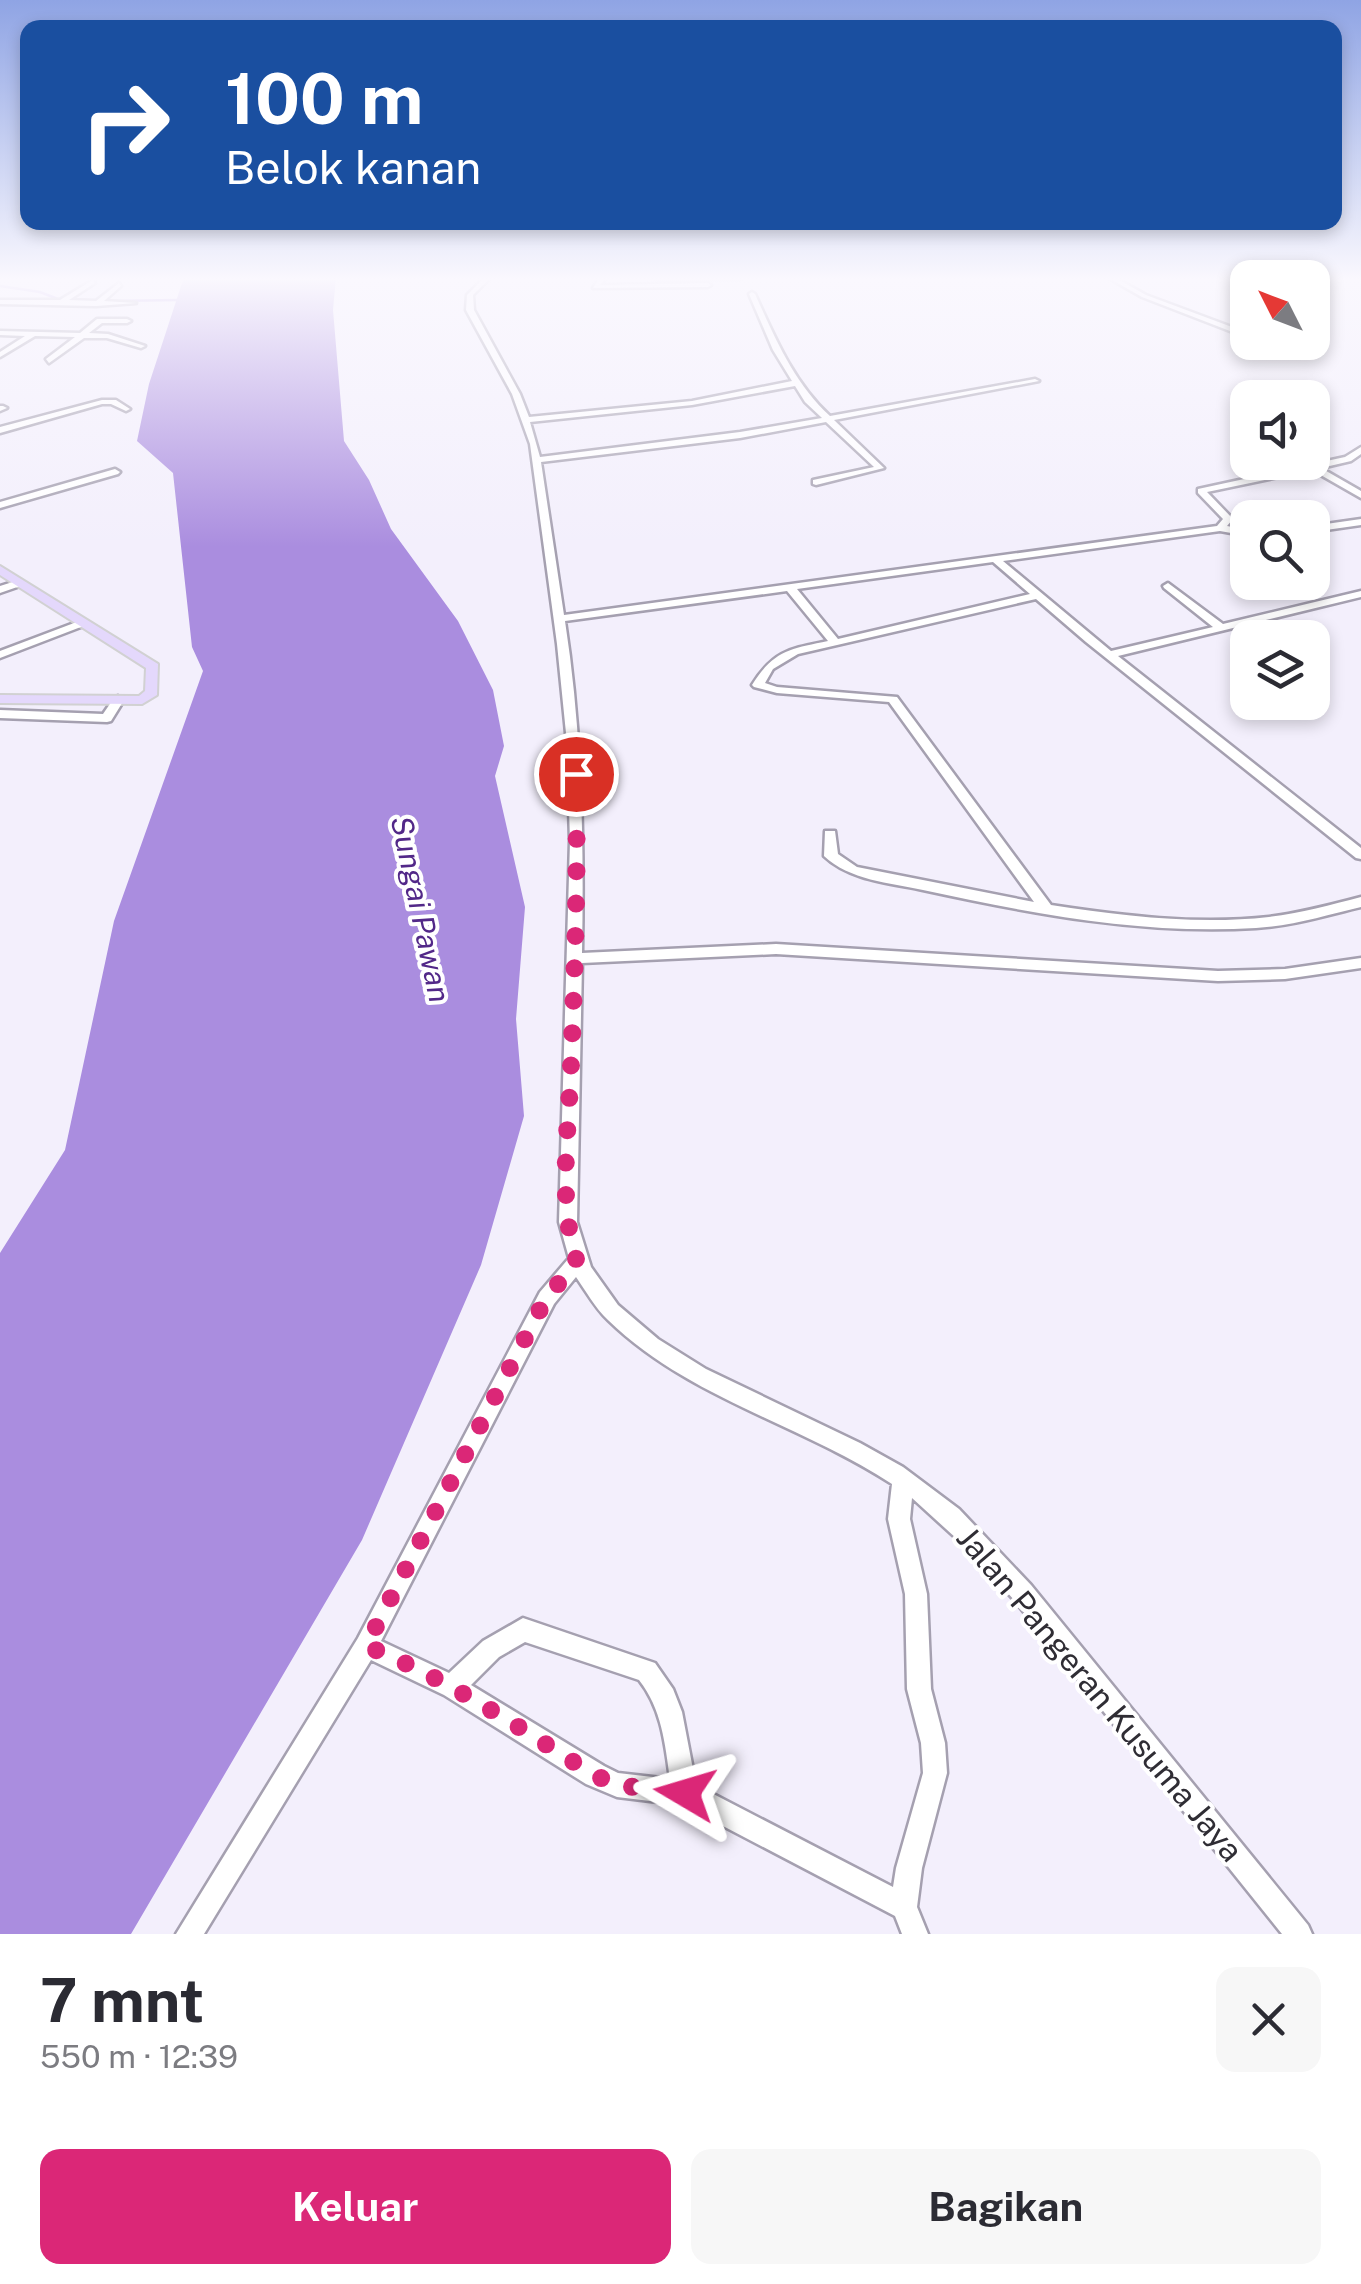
<!DOCTYPE html>
<html lang="id">
<head>
<meta charset="utf-8">
<style>
	body { margin:0; font-family:"Public Sans",sans-serif; background:#f7f7f7; color:#2b2b33; height:100vh; display:flex; flex-direction:column; font-size:38px; white-space:nowrap }
	* { box-sizing:border-box; margin:0 }
	p { font-size:32px; color:#7c7c81 }
	.icon { flex:none; width:55px; height:55px; fill:none; stroke:currentColor; stroke-width:2; stroke-linecap:round; stroke-linejoin:round }
	.map { position:relative; height:1934px; overflow:hidden }
	.panel { display:flex; flex-direction:column; background:#fff; flex:1 }
	.panel>* { flex:none }
	.guide { position:absolute; left:20px; top:20px; width:1322px; height:210px; border-radius:20px; box-shadow:0 5px 15px #0003; background:#1a4fa0; color:#fff; overflow:hidden }
	.needle { width:65px; rotate:312deg }
	.tools { position:absolute; left:1230px; top:260px; display:grid; gap:20px }
	.tools a { display:grid; place-items:center; width:100px; height:100px; border-radius:20px; background:#fff; box-shadow:0 5px 15px #0003; font-size:50px }
	.pin { position:absolute; display:grid; place-items:center; width:85px; height:85px; color:#fff; margin:-42px; border:5px solid #fff; border-radius:50%; box-shadow:0 2px 10px #0007 }
	.me { position:absolute; width:110px; margin:-55px; rotate:277deg; stroke-linejoin:round; filter:drop-shadow(0 0 8px #0008) }
	.turn { display:flex; align-items:center; gap:35px; height:210px; padding:0 40px; font-size:45px }
	.turn .icon { width:130px; height:130px; stroke-width:2.5 }
	.turn b { display:block; font-size:70px; line-height:85px }
	.round { display:grid; place-items:center; flex:none; width:105px; height:105px; border-radius:20px; background:#f7f7f7 }
	.overview { display:flex; align-items:center; justify-content:space-between; height:170px; padding:0 40px }
	h1 { font-size:60px; font-weight:700; line-height:75px }
	.primary-button { display:flex; gap:20px; margin-top:auto; padding:20px 40px }
	.primary-button a { flex:1; height:115px; border-radius:20px; background:#db2777; color:#fff; font-size:40px; font-weight:700; line-height:115px; text-align:center }
	.primary-button a+a { background:#f7f7f7; color:#2b2b33 }
	.map>svg:first-child { display:block }
	.water { fill:#aa8ddf }
	.lines { fill:none; stroke-linecap:round; stroke-linejoin:round }
	.stream { stroke:#aa8ddf; stroke-width:2.5 }
	.minor-casing { stroke:#a5a0b0; stroke-width:5 }
	.major-casing { stroke:#d1d1d2; stroke-width:4 }
	.minor { fill:#fff; fill-rule:evenodd }
	.major { fill:#e4d8fc; fill-rule:evenodd }
	.route { stroke:#db2777; stroke-width:18; stroke-dasharray:0 32.4 }
	.labels { text-anchor:middle; dominant-baseline:central; stroke-width:8; stroke-linejoin:round; paint-order:stroke }
	.water-label { font-size:30px; font-style:italic; fill:#522888; stroke:#fff }
	.near-street-label { font-size:32px; fill:#2f2d34; stroke:#fff }
</style>
</head>
<body>
<div class="map">
<svg width="1361" height="1934" viewBox="0 0 1361 1934">
	<rect width="100%" height="100%" fill="#f3effc"/>
	<path class="water" d="M184 277H336L333 310 344 441 369 480 391 529 458 621 493 690 504 746 495 776 525 907 516 1019 524 1116 481 1265 362 1540 131 1934H0V1253L65 1150 114 921 203 671 192 647 173 473 137 441 149 384Z"/>
	<g class="lines">
		<g class="stream">
			<path d="M0 286 40 292 63 301"/>
			<path d="M108 301 178 300"/>
		</g>
		<defs>
			<g id="minor">
				<path d="M485 277H491L473 295 474 310 520 394 529 417 692 401 792 381 773 350 749 294 752 292 755 294C775 338 794 383 830 416L1035 379 1039 381 834 420 884 468 816 485 813 484V480L874 467 826 422 740 438 541 462 564 615 1217 526 1223 519 1198 493V489L1345 457 1361 447V454L1351 461 1321 468 1361 491V498L1312 470 1207 492 1233 519 1227 526 1248 530V536L1220 531 1003 561 1111 651 1213 627 1164 588 1163 586 1168 583 1223 624 1361 591V597L1118 656 1361 848V859L1356 858 1086 642 1036 599 798 654 773 669 765 683 777 687 897 697 1051 905C1123 916 1197 925 1269 917 1300 913 1331 905 1361 897V907C1327 915 1292 926 1256 928 1144 935 1033 914 923 890 890 883 849 880 824 856L825 831H835L838 854 857 867 1034 902 889 702 777 693 754 687 752 685C774 650 790 649 828 641L787 591 565 621C582 731 584 841 582 953L776 944 1218 971 1285 969 1361 958V968L1285 979 1218 981 776 954 582 963 577 1222 591 1267 618 1305 658 1339 706 1369 860 1443 903 1467 959 1509 1031 1585 1308 1925 1312 1934H1282L1015 1601 968 1549 912 1498 910 1519 927 1594 931 1689 945 1743 947 1773 922 1868 917 1907 928 1934H902L895 1916 683 1805 617 1797 586 1784 444 1695 371 1660 204 1934H176L358 1638 540 1292 569 1258 559 1222 570 841 567 743 557 644 530 444 512 394 466 310 467 295ZM795 386 805 402 822 418 740 432 540 457 530 422 692 405ZM993 562 1030 594 838 639 797 589ZM576 1277C586 1291 595 1308 608 1320 688 1398 800 1424 892 1484L888 1519 905 1594 907 1689 921 1743 923 1773 896 1868 893 1887 696 1785 682 1712 673 1689 655 1663 523 1618 483 1641 449 1673 381 1641 554 1304ZM525 1642 639 1680C662 1709 665 1744 670 1779L618 1773 604 1766 471 1685 499 1657Z"/>
				<path d="M600 277H606L600 285 708 283 711 285 708 287 593 288Z"/>
				<path d="M654 277H743L740 279H657Z"/>
				<path d="M1107 277H1114L1146 295 1248 333V338L1142 297Z"/>
				<path d="M93 280 95 283 69 300 96 301 119 283 121 286 104 301 136 303 96 306 0 304V300H60Z"/>
				<path d="M97 319H127L131 321 127 323H102L89 333 108 334 145 346 141 348 107 338H84L49 363 46 359 75 337 35 336 0 357V352L25 336 0 335V331L80 333Z"/>
				<path d="M102 400H116L130 409 126 411 111 404H102L0 433V427Z"/>
				<path d="M0 406H3L7 408 0 411Z"/>
				<path d="M115 469 120 472 118 474 0 508V502Z"/>
				<path d="M1361 519V525L1312 532V526Z"/>
				<path d="M19 580 24 583 23 585 0 593V586Z"/>
				<path d="M82 620 87 623 86 625 0 658V651Z"/>
				<path d="M118 696 124 700 111 721 107 722 0 718V710L103 714 114 698Z"/>
			</g>
			<path id="major" d="M0 566 158 664 157 695 142 704 0 703V695L139 696 145 691 146 668 0 575Z"/>
		</defs>
		<use href="#minor" class="minor-casing"/>
		<use href="#major" class="major-casing"/>
		<use href="#minor" class="minor"/>
		<use href="#major" class="major"/>
	</g>
	<linearGradient id="sky" x2="0" y2="1"><stop stop-color="#8fa4e4"/><stop offset="0.51" stop-color="#faf8fe"/><stop offset="1" stop-color="#faf8fe" stop-opacity="0"/></linearGradient>
	<rect width="1361" height="547" fill="url(#sky)"/>
	<g class="lines">
		<path class="route" d="M576 774C578 871 575 968 571 1065 569 1128 557 1201 577 1262L546 1298 366 1646C448 1679 520 1728 594 1775L617 1785 685 1793"/>
	</g>
	<g class="labels">
		<g class="water-label">
			<text transform="translate(421 909) rotate(78)">Sungai Pawan</text>
		</g>
		<g class="near-street-label">
			<text transform="translate(1100 1694) rotate(50)">Jalan Pangeran Kusuma Jaya</text>
		</g>
	</g>
</svg>
<div class="tools">
<a><svg class="needle" viewBox="-14 -14 28 28"><path d="M0-13l5 13h-10z" fill="#e53935"/><path d="M0 13l5-13h-10z" fill="#7c7c81"/></svg></a>
<a><svg class="icon" aria-label="sound" viewBox="0 0 24 24"><path d="M4 9h4l5-4v14l-5-4H4zM17 9q2 3 0 6"/></svg></a>
<a><svg class="icon" aria-label="search" viewBox="0 0 24 24"><circle cx="10" cy="10" r="6"/><path d="M15 15l6 6"/></svg></a>
<a><svg class="icon" aria-label="layers" viewBox="0 0 24 24"><path d="M12 4l9 5-9 5-9-5zM3 14l9 5 9-5"/></svg></a>
</div>
<div class="pin" style="left:576px;top:774px;background:#d93025"><svg class="icon" aria-label="arrive" viewBox="0 0 24 24"><path d="M6 21V4h12l-3 4 3 4H6"/></svg></div>
<svg class="me" style="left:685px;top:1793px" viewBox="-20 -20 40 40"><path d="M0-17L14 15 0 8-14 15z" fill="#db2777" stroke="#fff" stroke-width="4"/></svg>
<div class="guide">
<div class="turn"><svg class="icon" aria-label="right" viewBox="0 0 24 24"><path d="M7 20v-9h11M14 6l5 5-5 5"/></svg><div><b>100 m</b>Belok kanan</div></div>
</div>
</div>
<section class="panel">
<div class="overview"><div><h1>7 mnt</h1><p>550 m · 12:39</p></div><a class="round"><svg class="icon" aria-label="close" viewBox="0 0 24 24"><path d="M6 6l12 12M18 6L6 18"/></svg></a></div>
<div class="primary-button"><a>Keluar</a><a>Bagikan</a></div>
</section>
</body>
</html>
